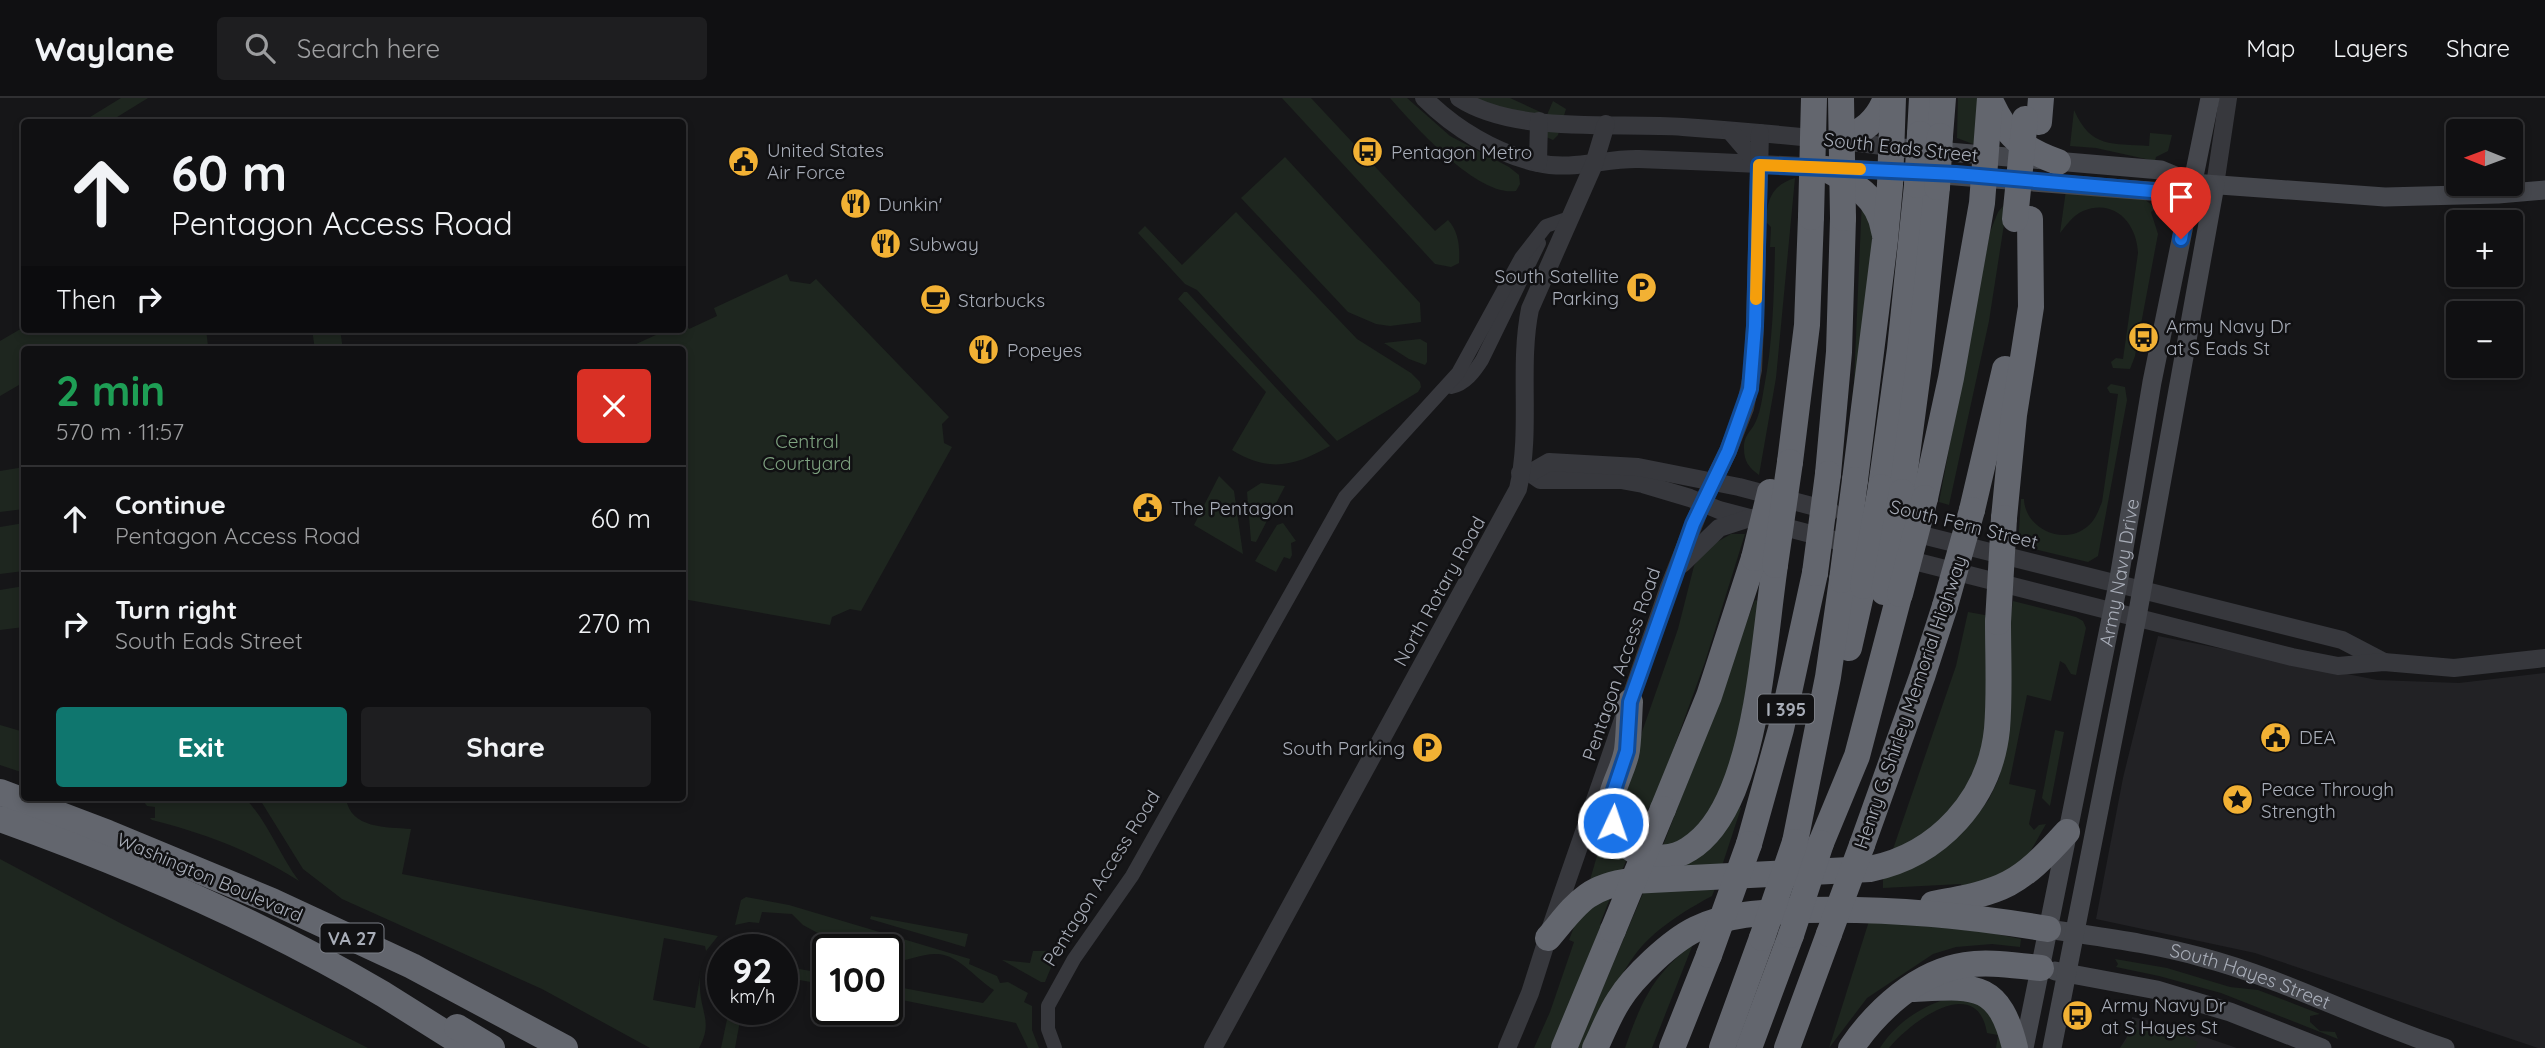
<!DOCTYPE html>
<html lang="en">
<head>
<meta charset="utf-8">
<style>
	body { margin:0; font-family:Quicksand,sans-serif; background:#1e1e20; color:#f1f3f6; height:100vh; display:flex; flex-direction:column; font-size:26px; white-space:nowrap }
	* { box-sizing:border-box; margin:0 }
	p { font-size:23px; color:#9c9d9f }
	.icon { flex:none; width:38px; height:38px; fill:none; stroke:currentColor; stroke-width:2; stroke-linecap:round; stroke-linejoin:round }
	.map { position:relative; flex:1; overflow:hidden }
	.sheet { position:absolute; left:21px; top:248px; width:665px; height:455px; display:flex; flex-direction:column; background:#101012; border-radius:7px; box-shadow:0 4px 10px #0003,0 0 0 2px #303032 }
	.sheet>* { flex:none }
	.top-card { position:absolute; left:21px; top:21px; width:665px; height:214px; border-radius:7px; box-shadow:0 4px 10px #0003,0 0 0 2px #303032; background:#101012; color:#f1f3f6; overflow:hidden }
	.needle { width:46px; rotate:271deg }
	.buttons { position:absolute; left:2446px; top:21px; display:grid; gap:14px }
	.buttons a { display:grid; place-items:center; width:77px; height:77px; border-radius:7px; background:#101012; box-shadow:0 4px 10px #0003,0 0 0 2px #303032; font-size:35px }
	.speed { position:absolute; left:707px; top:836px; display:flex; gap:14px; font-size:35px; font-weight:700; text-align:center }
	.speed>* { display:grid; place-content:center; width:91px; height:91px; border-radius:50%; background:#101012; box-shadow:0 4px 10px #0003,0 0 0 2px #303032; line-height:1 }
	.speed small { font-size:18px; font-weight:400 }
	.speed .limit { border:4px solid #111; border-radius:10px; background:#fff; color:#111 }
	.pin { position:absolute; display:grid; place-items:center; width:60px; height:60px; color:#fff; margin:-72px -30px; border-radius:50% 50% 50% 0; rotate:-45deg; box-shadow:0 0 7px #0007 }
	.pin .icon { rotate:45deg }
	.me { position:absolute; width:77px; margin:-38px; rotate:3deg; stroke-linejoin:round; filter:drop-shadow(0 0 5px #0008) }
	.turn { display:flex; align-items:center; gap:24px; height:147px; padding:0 35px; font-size:32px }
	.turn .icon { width:91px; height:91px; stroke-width:2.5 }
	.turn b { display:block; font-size:49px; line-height:60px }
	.then { display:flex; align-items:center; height:66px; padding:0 35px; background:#0003; gap:14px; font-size:26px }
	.round { display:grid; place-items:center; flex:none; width:74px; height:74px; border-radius:7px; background:#1e1e20 }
	.head { display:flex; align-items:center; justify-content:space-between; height:119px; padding:0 35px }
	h1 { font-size:42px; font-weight:800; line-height:52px; color:#1e9e55 }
	.action { display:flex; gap:14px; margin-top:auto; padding:14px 35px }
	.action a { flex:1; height:80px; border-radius:7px; background:#0f766e; color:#fff; font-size:28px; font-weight:800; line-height:80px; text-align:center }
	.action a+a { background:#1e1e20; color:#f1f3f6 }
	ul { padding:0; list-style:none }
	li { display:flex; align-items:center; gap:21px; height:105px; padding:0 35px; border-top:2px solid #303032 }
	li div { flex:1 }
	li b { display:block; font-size:26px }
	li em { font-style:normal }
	header { display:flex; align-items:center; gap:42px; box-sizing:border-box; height:98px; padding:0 35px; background:#101012; border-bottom:2px solid #303032 }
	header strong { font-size:33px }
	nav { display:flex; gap:38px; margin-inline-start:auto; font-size:24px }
	.search { width:490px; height:63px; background:#1e1e20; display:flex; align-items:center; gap:18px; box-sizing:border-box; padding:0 24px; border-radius:7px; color:#9c9d9f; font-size:26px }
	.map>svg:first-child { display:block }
	.built { fill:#222225 }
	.green { fill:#1e261f }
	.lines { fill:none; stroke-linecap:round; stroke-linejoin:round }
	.minor { stroke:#37383d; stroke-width:14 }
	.tertiary { stroke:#37383d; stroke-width:18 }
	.secondary { stroke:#45474d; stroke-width:19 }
	.motorway { stroke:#63666e; stroke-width:26 }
	.motorway-bridge { stroke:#63666e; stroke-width:26 }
	.route-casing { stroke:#114b97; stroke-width:18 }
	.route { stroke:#1a73e8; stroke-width:12 }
	.slow { stroke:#f59e0b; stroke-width:12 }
	.labels { text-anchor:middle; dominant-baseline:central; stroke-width:5; stroke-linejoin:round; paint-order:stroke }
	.shield { fill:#111113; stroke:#7b7e86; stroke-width:2 }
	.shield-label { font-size:18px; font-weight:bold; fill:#a8adb8 }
	.street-label { font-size:19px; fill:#a8adb8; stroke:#111113 }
	.poi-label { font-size:19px; fill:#a8adb8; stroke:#111113; text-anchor:start }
	.park-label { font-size:19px; fill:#7fa381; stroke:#111113 }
</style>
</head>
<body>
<header>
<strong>Waylane</strong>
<div class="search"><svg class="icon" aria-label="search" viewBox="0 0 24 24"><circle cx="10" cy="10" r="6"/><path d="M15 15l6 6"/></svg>Search here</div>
<nav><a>Map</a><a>Layers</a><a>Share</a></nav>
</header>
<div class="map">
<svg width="2545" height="950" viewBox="0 0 2545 950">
	<rect width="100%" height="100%" fill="#161618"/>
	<g class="built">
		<path d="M2158 538 2377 582 2459 585 2545 575V950H2538L2255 855 2096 821 2123 680Z"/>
		<path d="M2132 919 2169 927 2237 950H2120L2130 934Z"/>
	</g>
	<g class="green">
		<path d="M121 0H148L109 24H82Z"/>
		<path d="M1282 0H1311L1435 133 1448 122C1459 134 1460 150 1459 165L1451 169 1435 166Z"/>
		<path d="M1390 0H1407L1450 38 1509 69 1519 77 1520 86 1516 93C1477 99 1414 27 1390 0Z"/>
		<path d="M1470 0H1510L1547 17 1553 3 1566 11 1558 37 1553 42 1510 24Z"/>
		<path d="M1958 0H1982L1977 43 1973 46 1957 40Z"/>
		<path d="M2074 12C2091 51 2112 45 2149 48L2150 35 2172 37 2168 53 2156 59 2155 63 2096 50 2070 48Z"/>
		<path d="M1285 59 1420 205 1421 224 1390 228 1376 226 1348 214 1241 100Z"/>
		<path d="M1795 80 1776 280 1759 377C1749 370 1744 363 1744 351 1743 340 1749 335 1754 327 1760 317 1762 301 1764 290 1773 244 1774 196 1775 149H1770L1771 129 1766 124C1767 101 1772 87 1795 80Z"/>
		<path d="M2066 92 2144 101 2156 110 2151 114 2158 136 2135 258 2130 271 2113 270 2111 264 2116 260 2123 261 2138 155C2137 126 2115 100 2083 113 2072 118 2066 128 2060 135Z"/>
		<path d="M1862 101 1876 125 1845 380 1854 284Z"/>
		<path d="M2004 107H2007L1989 223 1949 407 1939 404 1990 134 1998 114Z"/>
		<path d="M1236 114 1357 241 1411 275 1420 284 1421 289 1418 294 1337 343 1197 192 1185 186 1138 135 1145 128 1182 167Z"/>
		<path d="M787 176 790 183 810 186 816 181 949 319 942 326 944 345 952 349 861 513 850 511 832 519 830 527 683 501 682 252H623L669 231H682L683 225 685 224 689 231 717 218 714 210Z"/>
		<path d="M1184 194H1187L1330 348C1295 368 1269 375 1232 352L1266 294 1178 201Z"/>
		<path d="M24 229V231H41L44 236 64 231H206L208 248 174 252H24V284L0 298V243Z"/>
		<path d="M312 231H340L343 252H315Z"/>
		<path d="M1420 241 1427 245V264L1425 267 1409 261 1384 245Z"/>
		<path d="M2111 286 2125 289 2127 302 2098 458 2088 464 2018 447 2021 401H2024C2025 431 2064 449 2088 428 2095 422 2098 414 2102 404L2118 296 2110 295 2107 290Z"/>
		<path d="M24 369V411L0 414V373Z"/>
		<path d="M1219 378 1234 393 1243 456 1194 427Z"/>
		<path d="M1261 385 1285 388 1256 444 1251 443 1247 394Z"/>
		<path d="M24 425V473L0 476V429Z"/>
		<path d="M1283 425 1296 443 1291 445 1292 457 1290 461 1284 459 1276 474 1255 463 1277 427Z"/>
		<path d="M1731 436H1745L1705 564 1652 710 1649 709 1635 739 1621 722V694L1678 531 1694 468 1703 452Z"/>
		<path d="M24 488V529L0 532V492Z"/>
		<path d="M1755 502 1759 503 1755 547 1727 690 1693 738 1662 750 1730 574 1728 572Z"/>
		<path d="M2013 503 2076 519 2083 523 2086 530 2076 577 2071 576 2065 566 2060 563 2051 603 2027 597 2009 686 2036 692 2029 726 2034 732 2039 727 2046 726 2021 770 1962 790 1961 786 1883 790V779L1971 725 1989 701 1999 680 2006 647 2010 523Z"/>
		<path d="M1968 514 1990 518 1984 657 1944 726 1891 757 1956 568Z"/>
		<path d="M0 627 24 634V675L0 667Z"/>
		<path d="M2055 632 2064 634 2050 708 2042 700Z"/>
		<path d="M141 700H245C268 724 279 756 299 783 254 754 204 735 152 722L150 720H155V709L147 708Z"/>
		<path d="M259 700H346C350 731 387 729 411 731L402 776 718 838 706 853 705 848 664 840 653 902 695 910 702 867C701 875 699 883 700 890 701 915 713 925 699 950H650L542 891 342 801 303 771Z"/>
		<path d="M1737 708 1741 710 1721 771 1654 769Z"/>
		<path d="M1606 727 1629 756 1620 777 1590 782Z"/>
		<path d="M0 761 120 825 368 950H0Z"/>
		<path d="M1716 788 1712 798C1684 813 1653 832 1634 858 1614 886 1600 920 1585 950H1577L1644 793Z"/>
		<path d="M1612 795 1600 826 1603 828 1551 950H1534L1550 914 1574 844 1569 842 1577 821Z"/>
		<path d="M746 799 789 807 970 861 969 866 997 878 1000 885 1008 884 1028 895 1024 904 1032 908V932L1039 950H1028L1016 925 887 899V887L983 905 994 892C977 882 959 857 938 856 921 855 905 865 887 864V852H849L803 827 792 816 762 814 759 825 749 824 735 827 741 802Z"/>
		<path d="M871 818 968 836 965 849 870 821Z"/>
		<path d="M1869 823 1986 834 2021 841 2020 849 1992 846 1956 849 1933 856 1867 900 1829 950Z"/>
		<path d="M1693 846 1652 950H1625C1642 902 1652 878 1693 846Z"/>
		<path d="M1054 850 1057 855 1045 884H1041L1002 862 1030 865 1033 853H1053Z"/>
		<path d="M2115 861 2167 870 2230 889 2258 892 2320 916 2310 918V924L2320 933 2335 934 2338 941 2221 895 2159 878 2116 869 2118 866Z"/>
		<path d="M782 868 828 876V887L782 879Z"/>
		<path d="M1957 898 1996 913 2002 950H1996L1998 937 1987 935C1977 874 1910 924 1889 950H1880C1897 923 1926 905 1957 898Z"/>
		<path d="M729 912H742L735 950H721Z"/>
		<path d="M2132 923H2137L2136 931 2153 935C2165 925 2185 940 2198 944L2195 950H2120L2126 943Z"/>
	</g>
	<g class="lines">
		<g class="minor">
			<path d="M1451 289C1465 287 1475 273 1482 262L1539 145"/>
			<path d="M1055 950 1048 931V908L1074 861 1132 778 1345 399 1458 275 1521 160 1546 128 1572 119"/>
		</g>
		<g class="tertiary">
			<path d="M1424 0C1455 31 1495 55 1538 65 1573 73 1605 60 1639 61 1723 64 1807 68 1890 73"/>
			<path d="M1459 0C1515 37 1617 24 1683 29 1753 34 1822 40 1890 49"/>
			<path d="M1730 33 1759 67"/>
			<path d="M1538 65 1539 23"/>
			<path d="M2215 87 2228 0"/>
			<path d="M1520 375H1530L1540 382H1621L1643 386 1690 400 1719 412 1857 448"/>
			<path d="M1530 375 1549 364 1638 369 1739 389 1831 413"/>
			<path d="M1906 433 2342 542 2384 564"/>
			<path d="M1898 459 2292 559 2338 568 2384 564 2454 570 2545 560"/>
			<path d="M1682 466 1719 430 1750 420"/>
			<path d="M1213 950 1518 391C1532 332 1518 270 1530 211L1594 66 1606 26"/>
			<path d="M1507 950 1530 895 1551 829 1669 489 1702 406 1728 353 1745 310 1753 272 1755 228 1760 35"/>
		</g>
		<g class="secondary">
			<path d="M1890 49 2161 72 2192 85 2385 99 2498 96 2545 92"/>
			<path d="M1890 73 2163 94 2192 85"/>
			<path id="s1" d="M2048 831C2099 839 2151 845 2201 859 2285 881 2362 923 2445 950"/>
			<path d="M2055 873 2157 892 2230 914 2322 950"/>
			<path id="s2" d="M2024 950 2118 486 2152 284 2210 0"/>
			<path d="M2052 950 2137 519 2215 87"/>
		</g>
		<g class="motorway">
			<path d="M1990 2C2006 38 2022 51 2058 64"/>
			<path d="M2039 24 2041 0"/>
			<path d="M1920 36 1922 0"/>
			<path d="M1940 38 1943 0"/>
			<path d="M1840 43C1863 33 1877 24 1886 0"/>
			<path d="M1826 71C1853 85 1879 99 1884 133"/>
			<path d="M1790 364 1807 227 1811 119"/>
			<path d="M1828 376 1839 254 1843 120"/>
			<path d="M1855 382 1885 142 1890 87 1893 0"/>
			<path d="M1881 389 1900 251 1917 87"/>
			<path d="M1902 394 1919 267 1937 89"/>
			<path d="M1925 400 1951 280 1982 105 1990 0"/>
			<path d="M1972 412 2005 271"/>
			<path d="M2004 420 2014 317 2031 209 2030 121"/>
			<path d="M1849 550 1863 488"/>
			<path d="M1630 604C1629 620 1629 636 1627 652 1624 672 1609 692 1610 713 1613 753 1657 772 1689 751 1710 738 1724 714 1733 692 1760 626 1765 537 1775 467"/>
			<path d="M0 694 108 735 272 803 412 868 565 950"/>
			<path d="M1663 711 1709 598 1754 460"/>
			<path d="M0 721C131 768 263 825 383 896 412 914 440 932 469 950"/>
			<path d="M1795 744 1828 579 1842 482"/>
			<path d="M1821 745 1857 658 1899 498"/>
			<path d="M1749 746 1781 631 1815 475"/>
			<path d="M1862 747 1922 579 1945 508"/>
			<path d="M1933 806C2005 793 2018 788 2067 734"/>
			<path d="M1548 840C1576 807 1585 789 1631 783L1870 771C1939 757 1990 701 1997 631 2000 596 1998 560 1998 524"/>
			<path d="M1914 891C1974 888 1999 883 2015 950"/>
			<path d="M457 929 492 950"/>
			<path d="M1564 950 1613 832"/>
			<path d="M1595 950C1603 934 1609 917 1619 902 1633 879 1671 843 1696 831 1728 815 1770 814 1805 812 1888 810 1967 817 2048 831"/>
			<path d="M1672 950 1709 857"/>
			<path d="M1722 950 1762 840"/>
			<path d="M1749 950 1791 837"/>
			<path d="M1787 950 1829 836"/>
			<path d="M1851 950C1877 912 1918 874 1965 867 1990 863 2016 868 2041 870"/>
		</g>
		<g class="motorway-bridge">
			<path d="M1841 0 1843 120"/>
			<path d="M1917 87 1920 36"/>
			<path d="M1937 89 1940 38"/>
			<path d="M1811 119 1814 0"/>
			<path d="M2015 121 2025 21"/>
			<path d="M1754 460 1770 394"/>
			<path d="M1775 467 1790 364"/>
			<path d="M1815 475 1828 376"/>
			<path d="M1842 482 1855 382"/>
			<path d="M1863 488 1881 389"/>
			<path d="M1884 494 1902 394"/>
			<path d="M1900 496 1925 400"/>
			<path d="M1945 508 1972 412"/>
			<path d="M1998 524 2004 420"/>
			<path d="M1613 832 1663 711"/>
			<path d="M1829 836 1862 747"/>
			<path d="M1791 837 1821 745"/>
			<path d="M1762 840 1795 744"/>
			<path d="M1709 857 1749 746"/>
		</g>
	</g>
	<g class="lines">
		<defs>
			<path id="route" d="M1613 725 1610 704 1627 653 1630 604 1693 426 1728 353 1750 291 1755 228 1759 67 1956 76 2163 94 2192 85 2181 141"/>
		</defs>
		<use href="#route" class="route-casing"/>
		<use href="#route" class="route"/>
		<path class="slow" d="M1756 201 1759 67 1860 71"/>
	</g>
	<defs>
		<symbol id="bus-disc" viewBox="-11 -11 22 22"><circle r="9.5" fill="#f2b134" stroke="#111113"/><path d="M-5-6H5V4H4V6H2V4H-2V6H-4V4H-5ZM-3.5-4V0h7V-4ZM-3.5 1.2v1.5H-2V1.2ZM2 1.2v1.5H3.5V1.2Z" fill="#111"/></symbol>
		<symbol id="civic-disc" viewBox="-11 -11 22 22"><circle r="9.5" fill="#f2b134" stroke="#111113"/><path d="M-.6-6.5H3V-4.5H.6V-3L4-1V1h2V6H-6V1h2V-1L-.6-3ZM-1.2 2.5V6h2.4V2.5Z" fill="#111"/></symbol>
		<symbol id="restaurant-disc" viewBox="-11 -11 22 22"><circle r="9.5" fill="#f2b134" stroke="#111113"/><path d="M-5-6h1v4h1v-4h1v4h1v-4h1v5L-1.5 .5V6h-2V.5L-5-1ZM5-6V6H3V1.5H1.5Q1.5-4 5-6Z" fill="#111"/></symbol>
		<symbol id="parking-disc" viewBox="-11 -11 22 22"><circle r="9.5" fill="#f2b134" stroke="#111113"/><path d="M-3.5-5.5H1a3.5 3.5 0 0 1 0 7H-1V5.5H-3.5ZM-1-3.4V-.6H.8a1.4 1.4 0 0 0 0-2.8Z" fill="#111"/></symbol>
		<symbol id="cafe-disc" viewBox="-11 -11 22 22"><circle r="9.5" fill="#f2b134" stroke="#111113"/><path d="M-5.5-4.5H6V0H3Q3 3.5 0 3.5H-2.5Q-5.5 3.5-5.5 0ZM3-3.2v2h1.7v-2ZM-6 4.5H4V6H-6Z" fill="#111"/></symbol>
		<symbol id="sight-disc" viewBox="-11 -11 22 22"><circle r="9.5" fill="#f2b134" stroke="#111113"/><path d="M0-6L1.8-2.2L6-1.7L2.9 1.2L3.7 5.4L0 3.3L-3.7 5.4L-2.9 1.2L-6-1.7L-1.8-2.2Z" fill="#111"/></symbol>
	</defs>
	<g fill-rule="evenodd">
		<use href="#bus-disc" x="1350" y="36" width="35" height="35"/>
		<use href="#civic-disc" x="726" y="46" width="35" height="35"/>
		<use href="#restaurant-disc" x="838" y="88" width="35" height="35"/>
		<use href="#restaurant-disc" x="868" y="128" width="35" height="35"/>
		<use href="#parking-disc" x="1624" y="172" width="35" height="35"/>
		<use href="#cafe-disc" x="918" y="184" width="35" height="35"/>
		<use href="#bus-disc" x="2126" y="222" width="35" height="35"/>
		<use href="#restaurant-disc" x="966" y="234" width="35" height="35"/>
		<use href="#civic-disc" x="1130" y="392" width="35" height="35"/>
		<use href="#civic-disc" x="2258" y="622" width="35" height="35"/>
		<use href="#parking-disc" x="1410" y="632" width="35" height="35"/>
		<use href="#sight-disc" x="2220" y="684" width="35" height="35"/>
		<use href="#bus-disc" x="2060" y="900" width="35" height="35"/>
	</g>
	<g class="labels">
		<g class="shield">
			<rect x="1758" y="596.5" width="56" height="29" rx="5"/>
			<rect x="320.5" y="825.5" width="63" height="29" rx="5"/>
		</g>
		<g class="shield-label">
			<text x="1786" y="611">I 395</text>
			<text x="352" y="840">VA 27</text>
		</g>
		<g class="street-label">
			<text transform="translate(1901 49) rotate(6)">South Eads Street</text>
			<text transform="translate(1964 426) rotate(14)">South Fern Street</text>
			<text stroke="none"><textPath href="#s2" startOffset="485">Army Navy Drive</textPath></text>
			<text transform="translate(1439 493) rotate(-61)">North Rotary Road</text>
			<text transform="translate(1621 566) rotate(-71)">Pentagon Access Road</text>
			<text transform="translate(1910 604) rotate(-71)">Henry G. Shirley Memorial Highway</text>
			<text transform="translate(210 779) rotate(23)">Washington Boulevard</text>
			<text transform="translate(1101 780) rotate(-58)">Pentagon Access Road</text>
			<text stroke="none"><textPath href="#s1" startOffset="208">South Hayes Street</textPath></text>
		</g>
		<g class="poi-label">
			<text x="767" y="52">United States<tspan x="767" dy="22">Air Force</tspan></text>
			<text x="1391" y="54">Pentagon Metro</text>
			<text x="878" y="106">Dunkin'</text>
			<text x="909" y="146">Subway</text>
			<text x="1619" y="178" text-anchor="end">South Satellite<tspan x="1619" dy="22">Parking</tspan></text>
			<text x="958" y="202">Starbucks</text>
			<text x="2166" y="228">Army Navy Dr<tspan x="2166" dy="22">at S Eads St</tspan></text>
			<text x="1007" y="252">Popeyes</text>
			<text x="1171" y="410">The Pentagon</text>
			<text x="2299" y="639">DEA</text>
			<text x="1405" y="650" text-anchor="end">South Parking</text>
			<text x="2261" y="691">Peace Through<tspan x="2261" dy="22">Strength</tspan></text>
			<text x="2101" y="907">Army Navy Dr<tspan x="2101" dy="22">at S Hayes St</tspan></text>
		</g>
		<g class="park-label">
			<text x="807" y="343">Central<tspan x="807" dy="22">Courtyard</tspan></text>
		</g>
	</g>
</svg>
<div class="buttons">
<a><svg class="needle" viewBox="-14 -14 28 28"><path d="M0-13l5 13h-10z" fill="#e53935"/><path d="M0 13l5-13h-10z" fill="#9c9d9f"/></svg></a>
<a>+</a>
<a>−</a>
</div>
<div class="speed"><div>92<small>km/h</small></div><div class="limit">100</div></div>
<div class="pin" style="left:2181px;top:141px;background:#d93025"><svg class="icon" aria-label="arrive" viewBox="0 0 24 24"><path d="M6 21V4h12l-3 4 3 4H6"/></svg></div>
<svg class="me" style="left:1613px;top:725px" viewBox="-20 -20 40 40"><circle r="17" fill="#1a73e8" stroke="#fff" stroke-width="3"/><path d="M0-11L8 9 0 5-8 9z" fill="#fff"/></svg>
<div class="top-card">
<div class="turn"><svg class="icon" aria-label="ahead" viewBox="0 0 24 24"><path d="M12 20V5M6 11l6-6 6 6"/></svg><div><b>60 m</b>Pentagon Access Road</div></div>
<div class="then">Then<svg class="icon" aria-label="right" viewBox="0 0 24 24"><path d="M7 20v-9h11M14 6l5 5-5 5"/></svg></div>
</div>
<section class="sheet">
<div class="head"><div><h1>2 min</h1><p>570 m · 11:57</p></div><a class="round" style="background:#d93025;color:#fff"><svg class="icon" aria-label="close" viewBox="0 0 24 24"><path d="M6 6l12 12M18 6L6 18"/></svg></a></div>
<ul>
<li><svg class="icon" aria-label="ahead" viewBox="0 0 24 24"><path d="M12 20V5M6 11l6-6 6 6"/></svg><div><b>Continue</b><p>Pentagon Access Road</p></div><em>60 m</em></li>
<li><svg class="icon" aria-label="right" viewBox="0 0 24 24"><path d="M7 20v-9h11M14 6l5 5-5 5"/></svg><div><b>Turn right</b><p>South Eads Street</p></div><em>270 m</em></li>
</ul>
<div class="action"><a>Exit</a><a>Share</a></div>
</section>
</div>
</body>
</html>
